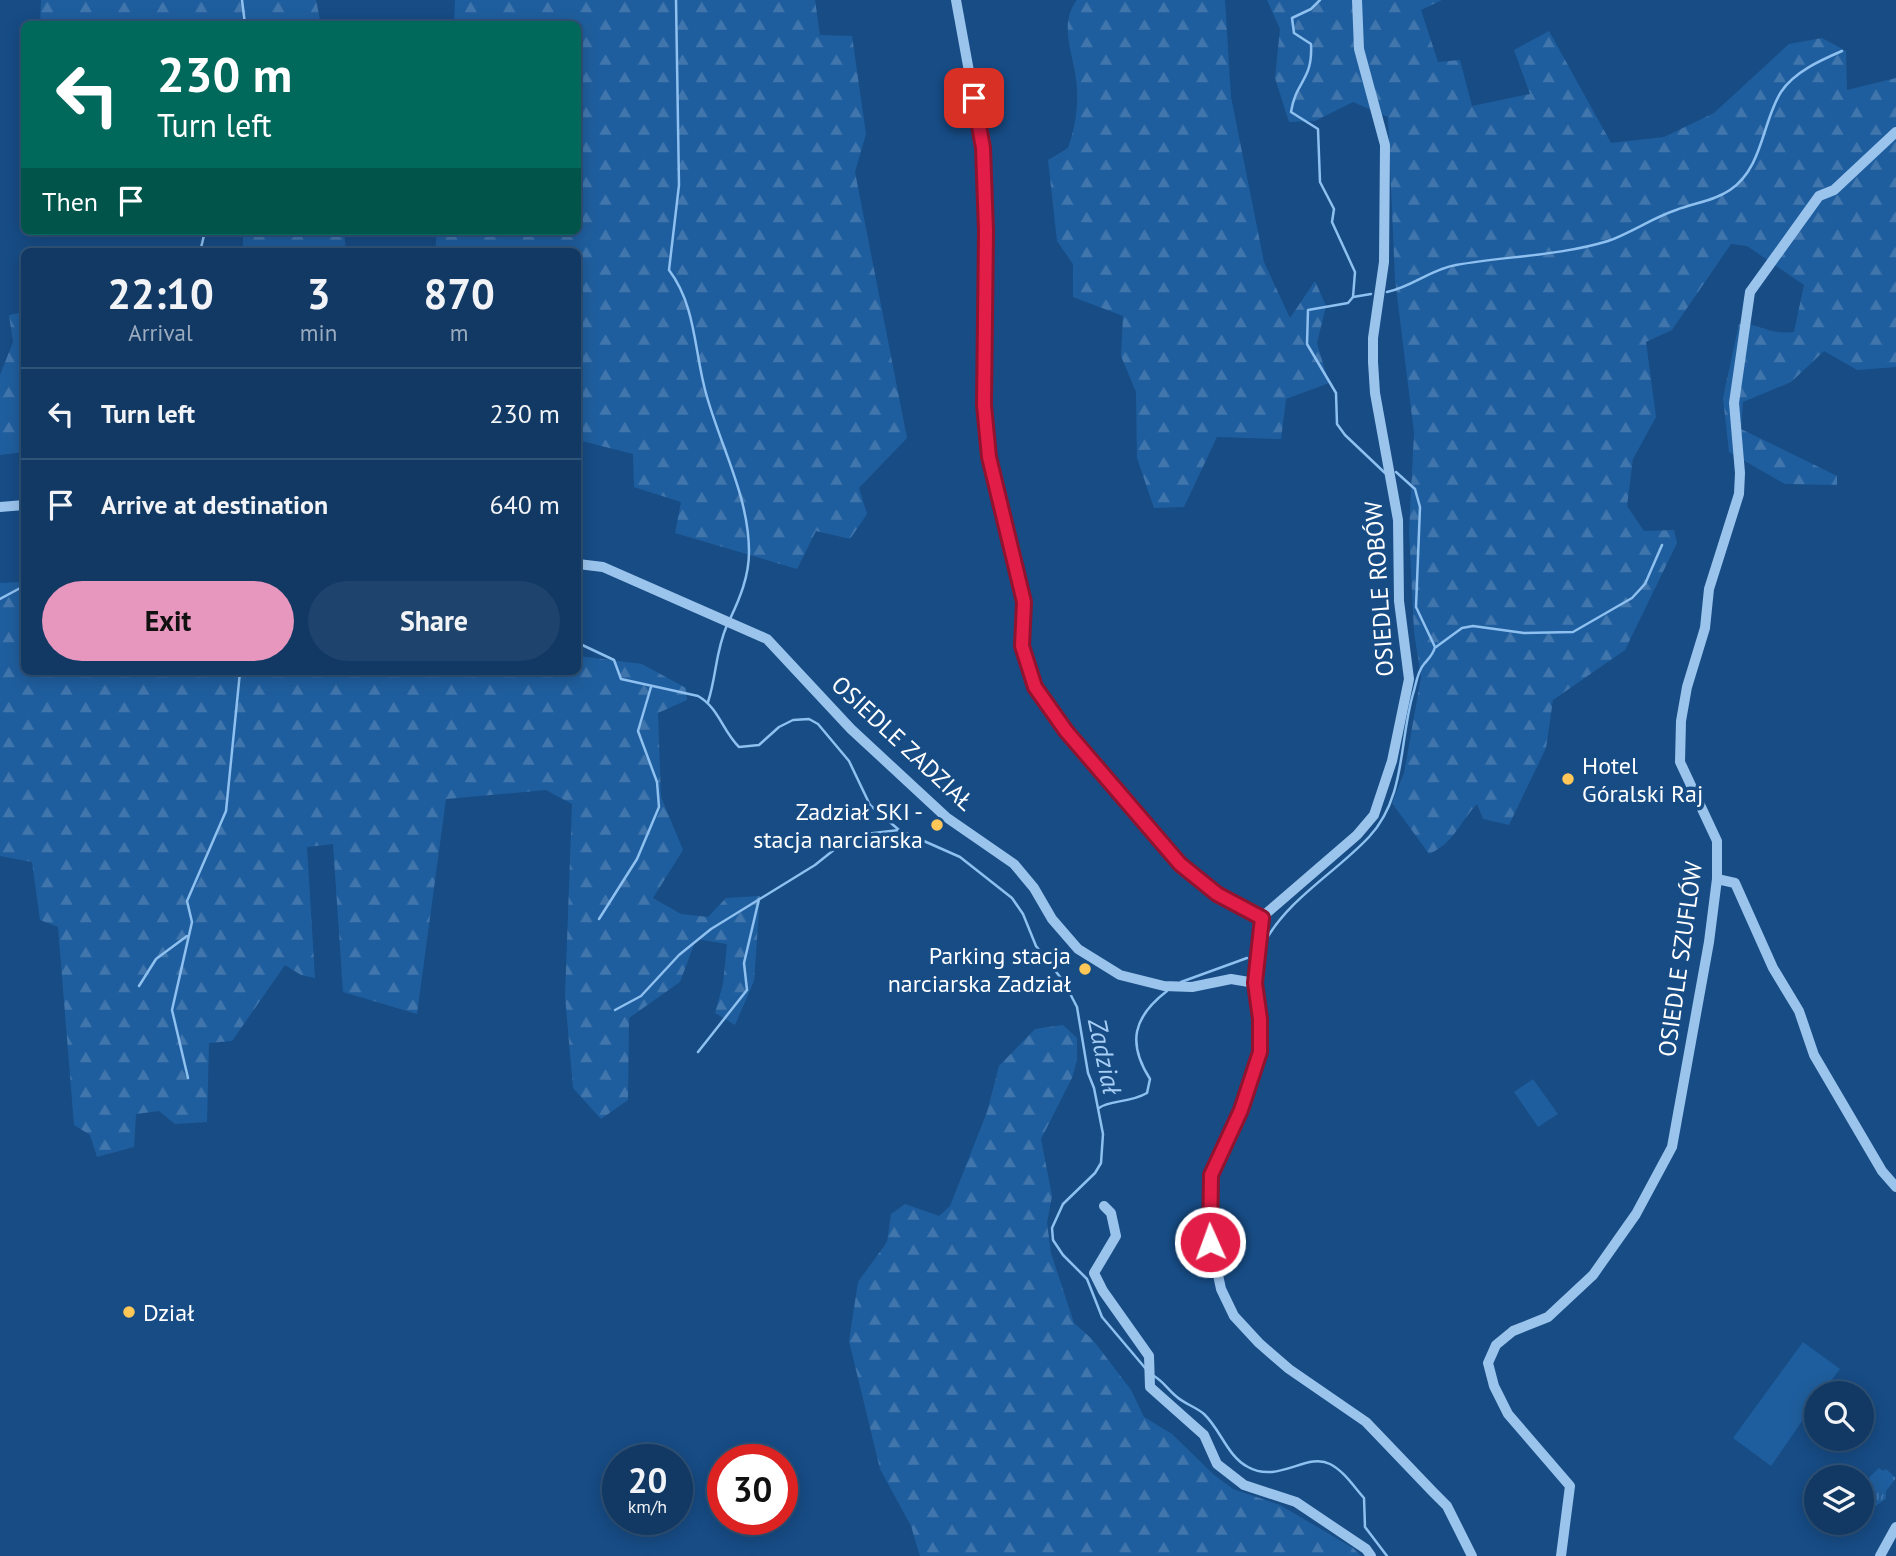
<!DOCTYPE html>
<html lang="en">
<head>
<meta charset="utf-8">
<style>
	body { margin:0; font-family:"PT Sans",sans-serif; background:#1e446d; color:#f1f3f6; height:100vh; display:flex; flex-direction:column; font-size:26px; white-space:nowrap }
	* { box-sizing:border-box; margin:0 }
	p { font-size:23px; color:#9cacbf }
	.icon { flex:none; width:38px; height:38px; fill:none; stroke:currentColor; stroke-width:2; stroke-linecap:round; stroke-linejoin:round }
	.map { position:relative; flex:1; overflow:hidden }
	.panel { position:absolute; left:21px; top:248px; width:560px; height:427px; display:flex; flex-direction:column; background:#113964; border-radius:10px; box-shadow:0 4px 18px #0003,0 0 0 2px #305378 }
	.panel>* { flex:none }
	.top-card { position:absolute; left:21px; top:21px; width:560px; height:214px; border-radius:10px; box-shadow:0 4px 18px #0003,0 0 0 2px #305378; background:#00695c; color:#fff; overflow:hidden }
	.tools { position:absolute; left:1804px; top:1381px; display:grid; gap:14px }
	.tools a { display:grid; place-items:center; width:70px; height:70px; border-radius:50%; background:#113964; box-shadow:0 4px 18px #0003,0 0 0 2px #305378; font-size:35px }
	.speed { position:absolute; left:602px; top:1444px; display:flex; gap:14px; font-size:35px; font-weight:700; text-align:center }
	.speed>* { display:grid; place-content:center; width:91px; height:91px; border-radius:50%; background:#113964; box-shadow:0 4px 18px #0003,0 0 0 2px #305378; line-height:1 }
	.speed small { font-size:18px; font-weight:400 }
	.speed .limit { border:10px solid #d22; background:#fff; color:#111 }
	.pin { position:absolute; display:grid; place-items:center; width:60px; height:60px; color:#fff; margin:-30px; border-radius:14px; box-shadow:0 4px 10px #0006 }
	.me { position:absolute; width:77px; margin:-38px; rotate:358deg; stroke-linejoin:round; filter:drop-shadow(0 0 5px #0008) }
	.turn { display:flex; align-items:center; gap:24px; height:147px; padding:0 21px; font-size:32px }
	.turn .icon { width:91px; height:91px; stroke-width:2.5 }
	.turn b { display:block; font-size:49px; line-height:60px }
	.then { display:flex; align-items:center; height:66px; padding:0 21px; background:#0003; gap:14px; font-size:26px }
	.eta { display:flex; justify-content:space-evenly; align-items:center; height:119px; text-align:center }
	.eta b { font-size:42px; font-weight:700; line-height:49px }
	.cta { display:flex; gap:14px; margin-top:auto; padding:14px 21px }
	.cta a { flex:1; height:80px; border-radius:42px; background:#e797bd; color:#111; font-size:28px; font-weight:700; line-height:80px; text-align:center }
	.cta a+a { background:#1e446d; color:#f1f3f6 }
	ul { padding:0; list-style:none }
	li { display:flex; align-items:center; gap:21px; height:91px; padding:0 21px; border-top:2px solid #305378 }
	li div { flex:1 }
	li b { display:block; font-size:26px }
	li em { font-style:normal }
	.map>svg:first-child { display:block }
	.grass { fill:url(#grass-tufts) }
	.forest { fill:url(#forest-firs) }
	.garden { fill:#1f5e9e }
	.lines { fill:none; stroke-linecap:round; stroke-linejoin:round }
	.stream { stroke:#8ec0f0; stroke-width:2.5 }
	.minor { stroke:#9bc4ed; stroke-width:10 }
	.route-casing { stroke:#92132f; stroke-width:18 }
	.route { stroke:#e11d48; stroke-width:12 }
	.poi-dot { fill:#ffc757; stroke:#174c85; stroke-width:2.5 }
	.labels { text-anchor:middle; dominant-baseline:central; stroke-width:7; stroke-linejoin:round; paint-order:stroke }
	.street-label { font-size:24px; fill:#fff; stroke:#174c85 }
	.poi-label { font-size:24px; fill:#fff; stroke:#174c85; text-anchor:start }
	.water-label { font-size:26px; font-style:italic; fill:#a7cef5; stroke:#174c85 }
</style>
</head>
<body>
<div class="map">
<svg width="1896" height="1556" viewBox="0 0 1896 1556">
	<defs>
		<pattern id="grass-tufts" width="24" height="20" patternUnits="userSpaceOnUse" patternTransform="scale(1.75)"><rect width="24" height="20" fill="#1f5e9e"/><path d="M3 7l-1-3M5 7V3M7 7l1-3M15 17l-1-3M17 17v-4M19 17l1-3" fill="none" stroke="#4176ad"/></pattern>
		<pattern id="forest-firs" width="22" height="20" patternUnits="userSpaceOnUse" patternTransform="scale(1.75)"><rect width="22" height="20" fill="#1f5e9e"/><path d="M5 1l3.5 6h-7zM16 11l3.5 6h-7z" fill="#4176ad"/></pattern>
	</defs>
	<rect width="100%" height="100%" fill="#174c85"/>
	<path class="grass" d="M1879 1468 1883 1471 1886 1469 1896 1478 1886 1491V1499L1874 1507 1862 1497V1484Z"/>
	<g class="forest">
		<path d="M41 0H316L321 24H40Z"/>
		<path d="M455 0H815L820 35 852 36 866 134 855 172 907 438 859 488 867 514 850 539 816 531 797 569 675 533 681 502 634 487 633 454 578 440V252H435L437 231H578V24H454Z"/>
		<path d="M1077 0H1225L1231 97 1264 262 1290 318 1315 281 1326 306 1317 343 1329 383 1286 399 1281 439 1217 437 1184 507 1154 508 1137 458 1136 392 1121 356 1123 316 1073 297V264L1057 241 1048 160 1068 148C1076 125 1079 103 1076 78 1072 51 1059 23 1077 0Z"/>
		<path d="M1267 0H1442L1421 10 1438 62 1460 60 1472 106 1530 94 1514 50 1549 31 1611 143 1664 137 1714 113 1789 44 1822 38 1846 51 1847 90 1896 78V367L1857 370 1824 351 1791 382 1743 402 1741 429 1837 476V485L1785 484 1729 452 1723 398 1739 324C1764 324 1767 335 1794 332L1804 285 1747 246 1731 244 1672 330 1646 342 1656 417 1633 459 1627 506 1644 531 1674 530 1677 543 1625 650 1553 700 1546 748 1509 825 1483 819 1477 804C1458 824 1455 842 1429 854L1392 803 1404 773 1421 677 1414 632 1409 531 1414 433 1395 279 1388 117 1353 102 1315 121 1289 122 1275 78 1280 29Z"/>
		<path d="M243 231H344L346 252H243Z"/>
		<path d="M24 312V452L0 455V375L13 342 9 315Z"/>
		<path d="M24 582V672H578V656L642 664 686 688 687 700 658 713 661 797 683 850 653 898 681 914 708 917 726 898 760 896 754 981 735 1025 715 1013 723 984 727 944 696 939 680 982 629 1018 628 1100 601 1119 573 1088 565 996 572 804 546 790 446 799 417 1014 343 992 333 844 307 847 315 978 301 975 285 965 232 1041 209 1043 207 1122 175 1124 159 1111 136 1114 134 1147 97 1157 90 1135 74 1125 58 927 40 920 32 862 0 856V583Z"/>
		<path d="M1063 1025 1077 1038V1060L1072 1078 1041 1139 1052 1196 1047 1223 1051 1253 1074 1323 1093 1340 1131 1390 1144 1417 1172 1434 1213 1474 1233 1489 1280 1505 1353 1548 1361 1556H920L911 1526 880 1469 849 1341 858 1282 887 1242 891 1214 905 1204 939 1216 950 1206 987 1112 999 1066 1035 1029Z"/>
	</g>
	<g class="garden">
		<path d="M1533 1079 1558 1114 1538 1127 1514 1092Z"/>
		<path d="M1803 1342 1840 1369 1822 1393H1816V1401L1771 1466 1733 1438Z"/>
	</g>
	<g class="lines">
		<g class="stream">
			<path d="M242 0 245 24"/>
			<path d="M676 0 679 185 669 270C697 307 694 354 707 397 722 449 749 498 749 552 749 576 740 598 730 619"/>
			<path d="M1320 0 1311 9 1292 18 1294 33 1311 44C1313 81 1296 80 1291 112L1318 129 1320 182 1334 209 1332 222 1355 272 1353 297 1348 303 1308 310 1307 344 1336 393 1337 424 1345 435 1385 473"/>
			<path d="M200 252 205 231"/>
			<path d="M1387 292C1412 287 1431 269 1456 265 1506 256 1559 256 1608 241 1631 233 1652 218 1676 210 1694 203 1714 201 1730 190 1763 168 1762 122 1781 92 1794 72 1821 60 1842 51"/>
			<path d="M1353 297 1371 294"/>
			<path d="M0 599 24 586"/>
			<path d="M578 643 614 660 621 679 698 696C719 708 722 730 739 747L759 745 779 727 793 720 809 719 818 724 849 761 870 805 899 830 960 857 1012 898 1023 914 1036 946 1064 982 1077 1007 1088 1073 1094 1088 1103 1134 1101 1163 1095 1173 1063 1204 1052 1228 1053 1240 1063 1255 1087 1279 1102 1317 1146 1369"/>
			<path d="M1436 647 1462 628 1473 626 1524 633 1573 632 1632 598 1645 584 1662 545"/>
			<path d="M708 702C717 674 715 653 727 625"/>
			<path d="M599 919 637 859 659 807 657 782 638 731 651 687"/>
			<path d="M1264 943C1289 898 1334 874 1369 837 1406 797 1399 742 1413 694 1416 685 1417 672 1424 664 1429 658 1433 655 1435 647L1416 607 1420 507 1415 489 1396 472"/>
			<path d="M1181 982 1247 958"/>
			<path d="M139 986 156 959 187 936"/>
			<path d="M615 1010 641 996 679 955 711 929 815 865 840 845 857 835 899 830"/>
			<path d="M698 1052 747 990 744 963 759 899"/>
			<path d="M188 1078 172 1010 192 922 187 901 226 811 240 672"/>
			<path d="M1099 1108C1109 1100 1130 1103 1147 1093L1150 1079C1127 1043 1133 1017 1167 991"/>
			<path d="M1154 1376C1164 1382 1168 1390 1177 1397 1185 1404 1196 1407 1204 1414 1221 1430 1227 1456 1248 1467 1278 1484 1307 1452 1330 1464 1344 1471 1354 1487 1364 1498L1365 1527 1387 1556"/>
		</g>
		<g class="minor">
			<path d="M956 0 983 148 984 405 989 457 1024 602 1022 646 1035 687 1066 731 1180 864 1217 894 1262 917"/>
			<path d="M1357 0 1359 49 1385 145 1384 262 1373 338V362L1375 393 1398 520 1399 601 1409 679 1392 761 1374 815 1357 835 1262 917 1255 983 1260 1019V1052L1241 1110 1211 1175V1242L1221 1289 1234 1316 1259 1343 1289 1369 1366 1422 1433 1492 1447 1506 1472 1556"/>
			<path d="M0 507 24 505"/>
			<path d="M578 564 603 567 767 639 851 729 946 817 1014 864 1034 888 1052 919 1078 949 1120 975 1164 986 1192 987 1231 979 1255 983"/>
			<path d="M1717 879 1735 883 1773 968 1799 1011 1814 1055 1882 1171 1896 1187"/>
			<path d="M1104 1206 1111 1213 1116 1236 1094 1273 1103 1291 1149 1356 1150 1387 1204 1435 1217 1464 1244 1485 1296 1502 1366 1549 1371 1556"/>
			<path d="M1561 1556 1570 1486 1508 1414 1494 1386 1488 1363 1496 1345 1513 1331 1548 1317 1593 1275 1636 1214 1672 1147 1709 942 1717 879V841L1680 762 1681 721 1687 687 1705 628 1709 589 1739 494 1740 473 1734 403 1750 292 1819 196 1834 190 1896 132"/>
			<path d="M1880 1556 1896 1527"/>
		</g>
	</g>
	<g class="lines">
		<defs>
			<path id="route" d="M974 98 983 148 986 231 984 405 989 457 1024 602 1022 646 1035 687 1066 731 1180 864 1217 894 1262 918 1255 983 1260 1019V1052L1241 1110 1211 1175 1210 1242"/>
		</defs>
		<use href="#route" class="route-casing"/>
		<use href="#route" class="route"/>
	</g>
	<g class="poi-dot">
		<circle cx="1568" cy="779" r="7"/>
		<circle cx="937" cy="825" r="7"/>
		<circle cx="1085" cy="969" r="7"/>
		<circle cx="129" cy="1312" r="7"/>
	</g>
	<g class="labels">
		<g class="street-label">
			<text transform="translate(1379 589) rotate(-94)">OSIEDLE ROBÓW</text>
			<text transform="translate(903 743) rotate(43)">OSIEDLE ZADZIAŁ</text>
			<text transform="translate(1680 959) rotate(-82)">OSIEDLE SZUFLÓW</text>
		</g>
		<g class="poi-label">
			<text x="1582" y="765">Hotel<tspan x="1582" dy="28">Góralski Raj</tspan></text>
			<text x="923" y="811" text-anchor="end">Zadział SKI -<tspan x="923" dy="28">stacja narciarska</tspan></text>
			<text x="1071" y="955" text-anchor="end">Parking stacja<tspan x="1071" dy="28">narciarska Zadział</tspan></text>
			<text x="143" y="1312">Dział</text>
		</g>
		<g class="water-label">
			<text transform="translate(1105 1056) rotate(78)">Zadział</text>
		</g>
	</g>
</svg>
<div class="tools">
<a><svg class="icon" aria-label="search" viewBox="0 0 24 24"><circle cx="10" cy="10" r="6"/><path d="M15 15l6 6"/></svg></a>
<a><svg class="icon" aria-label="layers" viewBox="0 0 24 24"><path d="M12 4l9 5-9 5-9-5zM3 14l9 5 9-5"/></svg></a>
</div>
<div class="speed"><div>20<small>km/h</small></div><div class="limit">30</div></div>
<div class="pin" style="left:974px;top:98px;background:#d93025"><svg class="icon" aria-label="arrive" viewBox="0 0 24 24"><path d="M6 21V4h12l-3 4 3 4H6"/></svg></div>
<svg class="me" style="left:1210px;top:1242px" viewBox="-20 -20 40 40"><circle r="17" fill="#e11d48" stroke="#fff" stroke-width="3"/><path d="M0-11L8 9 0 5-8 9z" fill="#fff"/></svg>
<div class="top-card">
<div class="turn"><svg class="icon" aria-label="left" viewBox="0 0 24 24"><path d="M17 20v-9H6M10 6l-5 5 5 5"/></svg><div><b>230 m</b>Turn left</div></div>
<div class="then">Then<svg class="icon" aria-label="arrive" viewBox="0 0 24 24"><path d="M6 21V4h12l-3 4 3 4H6"/></svg></div>
</div>
<section class="panel">
<div class="eta">
<div><b>22:10</b><p>Arrival</p></div>
<div><b>3</b><p>min</p></div>
<div><b>870</b><p>m</p></div>
</div>
<ul>
<li><svg class="icon" aria-label="left" viewBox="0 0 24 24"><path d="M17 20v-9H6M10 6l-5 5 5 5"/></svg><div><b>Turn left</b></div><em>230 m</em></li>
<li><svg class="icon" aria-label="arrive" viewBox="0 0 24 24"><path d="M6 21V4h12l-3 4 3 4H6"/></svg><div><b>Arrive at destination</b></div><em>640 m</em></li>
</ul>
<div class="cta"><a>Exit</a><a>Share</a></div>
</section>
</div>
</body>
</html>
